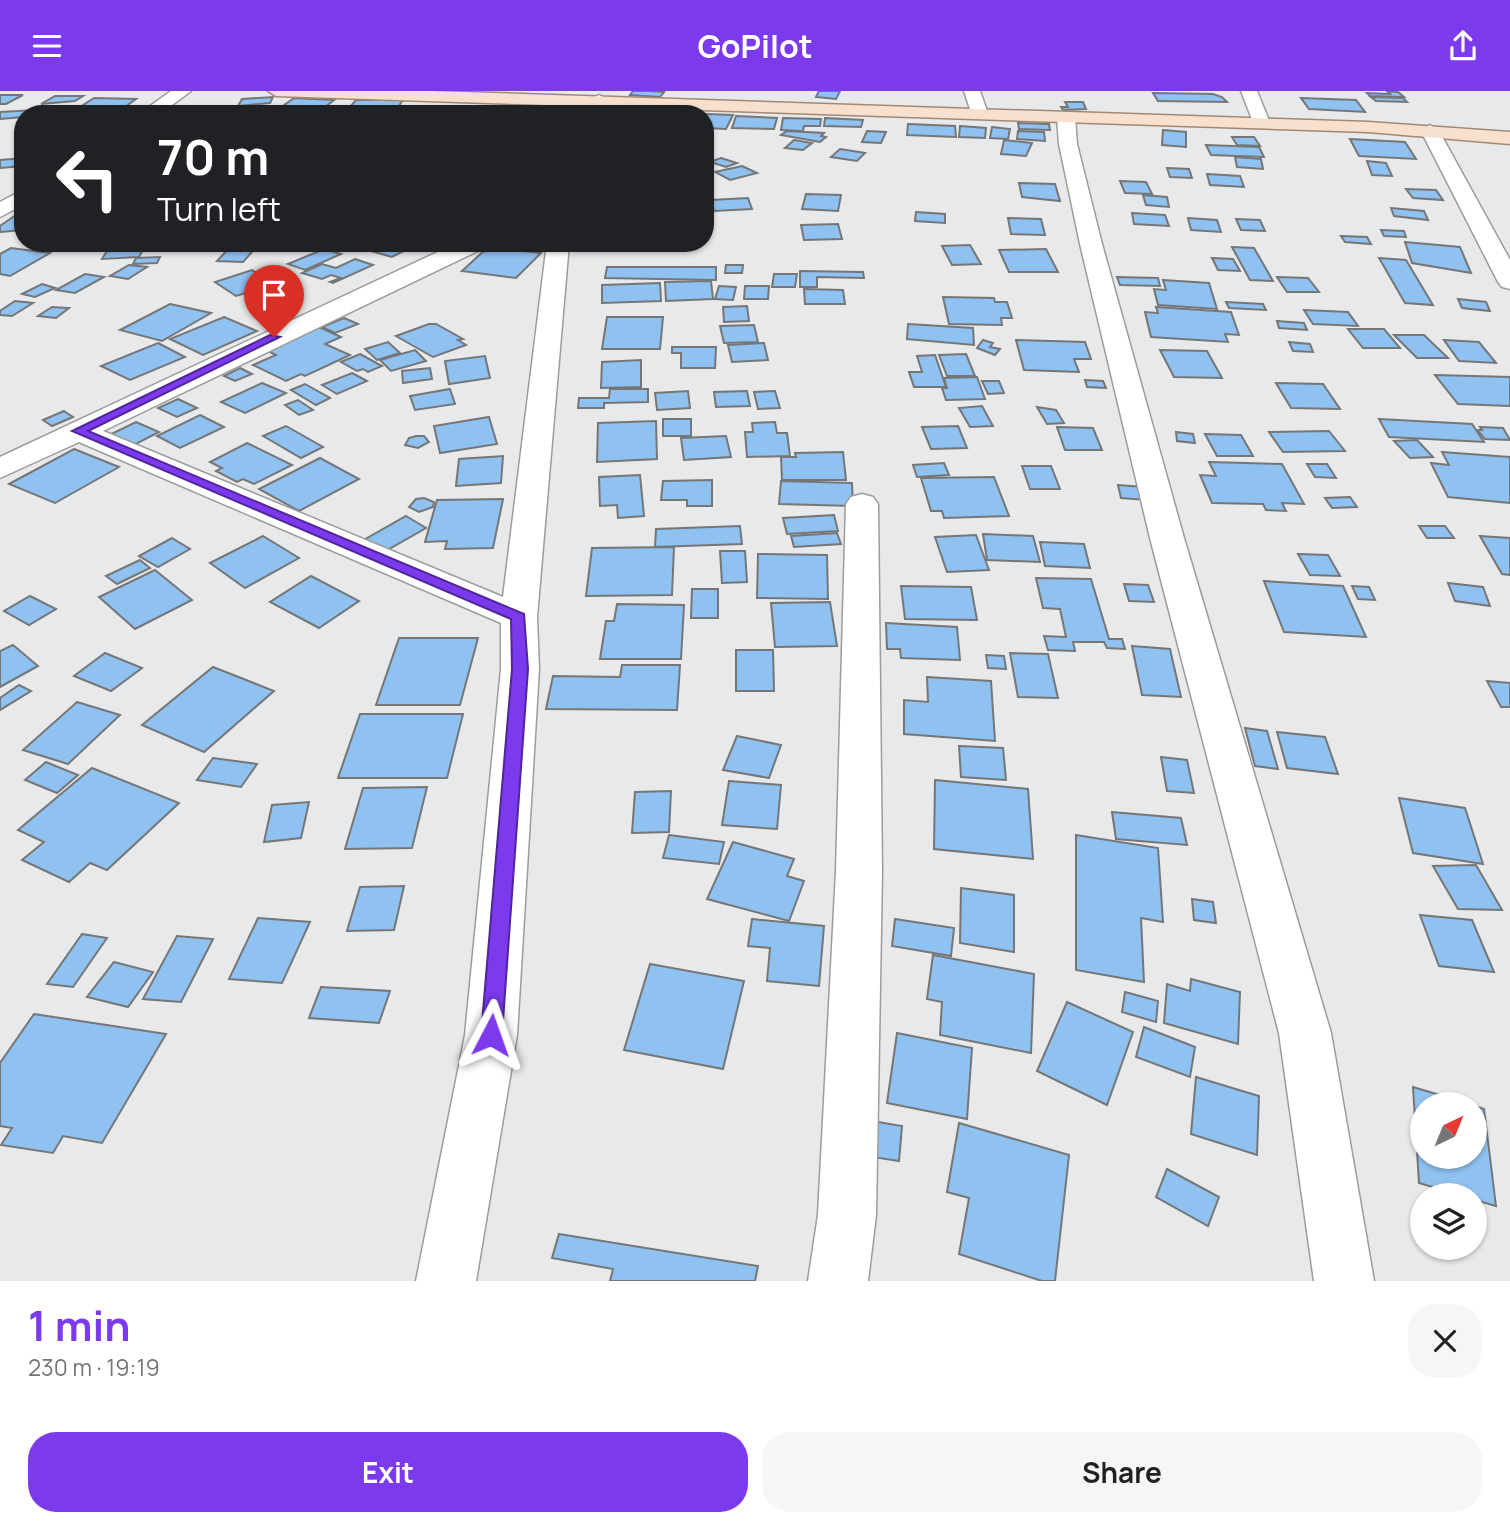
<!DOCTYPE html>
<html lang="en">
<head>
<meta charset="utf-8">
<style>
	body { margin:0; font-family:Manrope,sans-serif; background:#f6f6f6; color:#202124; height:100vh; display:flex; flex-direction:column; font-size:26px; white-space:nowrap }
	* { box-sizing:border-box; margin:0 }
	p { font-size:23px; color:#757577 }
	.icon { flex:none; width:38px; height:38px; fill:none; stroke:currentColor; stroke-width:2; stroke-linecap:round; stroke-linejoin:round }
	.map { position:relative; height:1190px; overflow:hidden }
	.sheet { display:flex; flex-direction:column; background:#fff; flex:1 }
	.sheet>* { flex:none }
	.banner { position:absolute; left:14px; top:14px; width:700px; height:147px; border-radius:28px; box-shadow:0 2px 5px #0004; background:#202124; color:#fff; overflow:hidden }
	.needle { width:46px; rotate:43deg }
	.tools { position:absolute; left:1410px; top:1001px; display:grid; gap:14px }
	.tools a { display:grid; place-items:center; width:77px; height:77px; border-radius:50%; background:#fff; box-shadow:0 2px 5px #0004; font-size:35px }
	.pin { position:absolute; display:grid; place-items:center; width:60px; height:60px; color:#fff; margin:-72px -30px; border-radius:50% 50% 50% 0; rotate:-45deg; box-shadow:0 0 7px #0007 }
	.pin .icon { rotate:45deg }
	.me { position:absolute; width:77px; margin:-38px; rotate:4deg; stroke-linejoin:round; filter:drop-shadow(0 0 5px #0008) }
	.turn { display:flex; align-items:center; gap:24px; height:147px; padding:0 28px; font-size:32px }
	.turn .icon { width:91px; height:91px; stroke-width:2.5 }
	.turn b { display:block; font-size:49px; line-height:60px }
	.round { display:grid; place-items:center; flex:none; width:74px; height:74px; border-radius:28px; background:#f6f6f6 }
	.summary { display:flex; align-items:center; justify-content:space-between; height:119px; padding:0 28px }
	h1 { font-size:42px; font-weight:700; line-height:52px; color:#7c3aed }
	.cta { display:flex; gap:14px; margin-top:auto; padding:14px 28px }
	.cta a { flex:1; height:80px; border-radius:28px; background:#7c3aed; color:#fff; font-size:28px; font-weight:700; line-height:80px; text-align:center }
	.cta a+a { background:#f6f6f6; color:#202124 }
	header { display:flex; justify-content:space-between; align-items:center; height:91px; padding:0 28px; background:#7c3aed; color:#fff; font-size:32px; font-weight:700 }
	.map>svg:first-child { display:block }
	.building { fill:#90c2f1; stroke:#757677; stroke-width:2 }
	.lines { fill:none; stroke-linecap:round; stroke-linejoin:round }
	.street-casing { stroke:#9b9c9d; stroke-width:3 }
	.primary-casing { stroke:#a28975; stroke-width:3 }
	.street { fill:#fff; fill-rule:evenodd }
	.primary { fill:#f8e0ce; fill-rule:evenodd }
	.route { fill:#7c3aed; stroke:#51269a; stroke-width:2 }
</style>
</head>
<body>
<header><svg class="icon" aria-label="menu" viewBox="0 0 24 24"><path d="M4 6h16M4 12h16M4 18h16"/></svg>GoPilot<svg class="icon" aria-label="share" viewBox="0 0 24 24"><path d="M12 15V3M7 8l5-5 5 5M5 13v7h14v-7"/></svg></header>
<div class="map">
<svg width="1510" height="1190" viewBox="0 0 1510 1190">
	<rect width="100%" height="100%" fill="#e8e9ea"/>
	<g class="building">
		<path d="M633 0H649L664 1 660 6 630 4Z"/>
		<path d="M819 0H840L836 8 816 6Z"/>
		<path d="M1387 0 1398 1 1404 6 1370 5 1367 2 1390 3Z"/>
		<path d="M1153 2 1213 3 1222 6 1227 11 1158 10Z"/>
		<path d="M0 4H23L6 13H0Z"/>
		<path d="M55 5H83L75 10 41 13Z"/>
		<path d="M273 6 270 12 238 15 242 8Z"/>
		<path d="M1371 6 1403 7 1407 11 1376 10Z"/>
		<path d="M94 7 136 8 121 19 77 18Z"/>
		<path d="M294 7 334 9 324 17 283 15Z"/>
		<path d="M1301 7 1356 9 1365 21 1309 18Z"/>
		<path d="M356 9H403L393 23H337H344Z"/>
		<path d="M1065 11H1083L1086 18 1063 19 1061 16H1068Z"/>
		<path d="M36 19 33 23H23V26L0 28V21Z"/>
		<path d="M539 19H579L578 23H538Z"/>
		<path d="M705 23 733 24 726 38 705 37Z"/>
		<path d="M736 25 777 27 774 38 732 37Z"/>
		<path d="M783 27 821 28 820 35H804L803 40 781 39Z"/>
		<path d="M825 27 863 29 861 36 824 35Z"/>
		<path d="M1018 32 1049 33 1050 39 1019 38Z"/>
		<path d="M908 33 955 35 956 46 907 44Z"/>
		<path d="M960 35 986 37 985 47 959 46Z"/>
		<path d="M992 36 1010 38 1008 48 990 47Z"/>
		<path d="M1163 39 1186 41V56L1162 54Z"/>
		<path d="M787 40 824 42 821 45 826 46 820 51 781 44Z"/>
		<path d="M867 40 886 41 881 52 862 51Z"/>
		<path d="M1018 40 1044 41 1045 50 1017 48Z"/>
		<path d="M1232 46H1254L1260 55 1237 54Z"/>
		<path d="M1350 48 1405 51 1416 68 1359 65Z"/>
		<path d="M794 49 812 52 803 59 785 57Z"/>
		<path d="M1004 49 1032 52 1026 65 1001 63Z"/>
		<path d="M1206 54 1259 56 1264 66 1211 64Z"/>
		<path d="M840 58 865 62 857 70 831 66Z"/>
		<path d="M1235 66 1261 68 1263 78 1237 76Z"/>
		<path d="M23 67V75L0 77V69Z"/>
		<path d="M721 67 737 72 726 76 710 71Z"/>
		<path d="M1367 70 1386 72 1392 85 1372 84Z"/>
		<path d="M742 75 757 82 730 89 715 81Z"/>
		<path d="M1167 77 1189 78 1192 87 1170 86Z"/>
		<path d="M1207 83 1240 85 1244 96 1210 94Z"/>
		<path d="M1120 90 1146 91 1152 103 1125 102Z"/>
		<path d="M1019 92 1055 93 1060 110 1022 106Z"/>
		<path d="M1406 98 1436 99 1443 109 1413 107Z"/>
		<path d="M806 103 841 104 838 120 802 118Z"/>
		<path d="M1143 104 1167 106 1169 116 1146 114Z"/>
		<path d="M748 107 752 118 714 120 711 109Z"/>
		<path d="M1391 117 1424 120 1428 129 1394 125Z"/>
		<path d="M916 121 945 123V132L915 130Z"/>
		<path d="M1132 122 1165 124 1169 135 1134 133Z"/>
		<path d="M16 124 23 125V139L0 141V135Z"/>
		<path d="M1008 127 1041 128 1045 144 1011 143Z"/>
		<path d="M1188 127 1217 129 1221 141 1191 139Z"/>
		<path d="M1236 128 1260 129 1265 140 1241 139Z"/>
		<path d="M838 133 842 148 804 149 801 134Z"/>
		<path d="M1381 139 1404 140 1406 146 1384 145Z"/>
		<path d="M1341 145 1367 146 1371 153 1345 151Z"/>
		<path d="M1405 151 1460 156 1471 182 1412 172Z"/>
		<path d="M112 152H147L139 166 102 168Z"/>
		<path d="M158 152H183L175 160 150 159Z"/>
		<path d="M234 152H260L243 171 217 170Z"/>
		<path d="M333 152 338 154 419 152 392 166 353 155 345 158 329 154Z"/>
		<path d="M970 154 981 173 952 174 942 155Z"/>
		<path d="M488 156 541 162 516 187 462 180Z"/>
		<path d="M1232 156 1254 157 1273 190 1250 189Z"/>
		<path d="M11 157 50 162 10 185 0 183V163Z"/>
		<path d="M324 158 341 163 305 179 288 173Z"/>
		<path d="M1046 158 1058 181H1009L999 159Z"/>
		<path d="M160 166 157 172 133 173 136 167Z"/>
		<path d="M1212 167 1233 168 1240 180 1218 179Z"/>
		<path d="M1379 167 1406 169 1433 214 1405 212Z"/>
		<path d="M355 168 373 174 333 192 330 191 341 187 331 184 322 188 302 182 322 173 336 177Z"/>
		<path d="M129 174 147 176 128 188 110 185Z"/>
		<path d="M726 174H743L742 182H725Z"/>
		<path d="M607 176H716V189L605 187Z"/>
		<path d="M252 179 274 193 236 205 215 191Z"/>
		<path d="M800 180 863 181 864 187 817 186V196H800Z"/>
		<path d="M85 183 104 186 75 202 56 199Z"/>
		<path d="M774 183H797L795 196H772Z"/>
		<path d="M1117 186 1158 187 1160 195 1120 194Z"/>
		<path d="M1277 186 1308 187 1319 201H1287Z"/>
		<path d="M1163 189 1209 192 1217 218 1158 214 1154 198 1166 199Z"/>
		<path d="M711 190 713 208 666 210 665 191Z"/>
		<path d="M660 192 661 210 602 212V194Z"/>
		<path d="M42 193 55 197 35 206 22 203Z"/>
		<path d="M719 195 736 196 733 209 715 208Z"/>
		<path d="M745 195H769L768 208H744Z"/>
		<path d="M804 198 843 199 845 213H805Z"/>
		<path d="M943 206 994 207 995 211H1007L1012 227H1001L1002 234 949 233Z"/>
		<path d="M1458 208 1486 211 1490 220 1462 217Z"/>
		<path d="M15 210 33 212 12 225 0 224V220Z"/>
		<path d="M1226 211 1263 213 1266 219 1229 217Z"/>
		<path d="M170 213 211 222 162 250 120 239Z"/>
		<path d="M747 215 749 230 724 231 723 216Z"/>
		<path d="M52 216 69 217 56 227 38 225Z"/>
		<path d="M1156 216 1231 221 1239 244 1225 243 1228 251 1151 246 1145 221 1158 222Z"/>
		<path d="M1304 219 1348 221 1358 235 1313 233Z"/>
		<path d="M224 226 257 240 203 264 170 248Z"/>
		<path d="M607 226H663L660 258H602Z"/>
		<path d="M344 227 358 233 335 242 322 236Z"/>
		<path d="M1277 230 1304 232 1307 239 1279 237Z"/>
		<path d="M429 233H436L463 248 458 249 466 254 433 266 396 245Z"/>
		<path d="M908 233 973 237 974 254 907 248Z"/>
		<path d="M754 234 758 251 724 252 720 235Z"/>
		<path d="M319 236 341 246 325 253 350 264 305 285 301 283 286 290 253 274 276 264 266 259Z"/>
		<path d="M1348 238H1384L1400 257H1363Z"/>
		<path d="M1394 244H1424L1448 267H1417Z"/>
		<path d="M983 249 993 252 990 256 1000 258 995 264 977 257Z"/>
		<path d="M1016 249 1085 251 1091 268H1074L1079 281 1024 279Z"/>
		<path d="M1444 249 1479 251 1496 272 1459 270Z"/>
		<path d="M388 251 400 262 377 269 365 258Z"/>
		<path d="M1289 251 1310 253 1313 261 1293 260Z"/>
		<path d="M158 252 185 266 130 289 101 275Z"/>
		<path d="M764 252 768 269 732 271 728 254Z"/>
		<path d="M672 256H716L715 277H681V262H672Z"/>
		<path d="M415 259 426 270 391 280 380 269Z"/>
		<path d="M1160 259 1207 260 1222 287 1174 286Z"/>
		<path d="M360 263 382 275 368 281 363 278 357 280 341 271Z"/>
		<path d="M966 263 975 285H947L939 264Z"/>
		<path d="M935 264 946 296H914L909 281H922L917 265Z"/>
		<path d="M485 265 490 287 449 293 445 270Z"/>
		<path d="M641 269V296L601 297 602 271Z"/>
		<path d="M240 277 252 283 235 290 224 285Z"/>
		<path d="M430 277 432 288 403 292 402 280Z"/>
		<path d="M352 282 367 290 337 303 322 294Z"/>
		<path d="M1435 284 1510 286V315L1458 313Z"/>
		<path d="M977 286 985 308 946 309 942 297H947L944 287Z"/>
		<path d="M1085 289 1103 290 1106 297 1087 296Z"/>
		<path d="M982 290H999L1004 302 988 303Z"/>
		<path d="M262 292 286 302 245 322 221 311Z"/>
		<path d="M1276 292 1323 293 1340 318 1291 317Z"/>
		<path d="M305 293 330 307 316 314 291 299Z"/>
		<path d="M450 298 455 313 415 319 410 305Z"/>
		<path d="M610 298H648V311L604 312V317H578L579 307H609Z"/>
		<path d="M688 300 690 317 657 319 655 302Z"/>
		<path d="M747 300 750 315 716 316 714 301Z"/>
		<path d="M775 300 780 317 758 318 754 301Z"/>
		<path d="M178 308 197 317 177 326 158 317Z"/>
		<path d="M298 309 313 319 299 324 285 314Z"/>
		<path d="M982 315 993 335 970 336 959 317Z"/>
		<path d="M1037 316 1056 319 1064 332 1047 333Z"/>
		<path d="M64 320 73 326 52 335 43 329Z"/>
		<path d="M200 324 224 336 180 357 157 345Z"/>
		<path d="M489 326 497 353 440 362 434 335Z"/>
		<rect x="663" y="328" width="28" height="17"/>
		<path d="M1379 328 1472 333 1484 351 1389 346Z"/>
		<path d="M656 330 657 368 597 371 598 332Z"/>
		<path d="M136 331 159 341 130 356 107 345Z"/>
		<path d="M775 331 777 342H787L790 365 747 366 745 341H753L752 332Z"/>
		<path d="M286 335 323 356 301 367 263 345Z"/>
		<path d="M958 335 967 357 931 358 922 336Z"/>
		<path d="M1057 336 1093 337 1102 359H1065Z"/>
		<path d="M1480 336 1503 337 1510 349 1485 348 1477 339H1482Z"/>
		<path d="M1329 340 1345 360 1283 361 1269 341Z"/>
		<path d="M1176 341 1193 343 1195 352 1177 350Z"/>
		<path d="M1205 343 1241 344 1253 365H1217Z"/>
		<path d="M416 345H424L429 351 418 357 405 354 409 347Z"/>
		<path d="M726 345 731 366 684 369 681 347Z"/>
		<path d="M1417 349 1433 366 1410 367 1394 350Z"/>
		<path d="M247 352 292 374 254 393 243 388 237 391 216 380 222 377 210 371Z"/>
		<path d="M74 358 119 376 55 412 9 393Z"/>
		<path d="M843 361 846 389H782L781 366H796L795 362Z"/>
		<path d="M1442 361 1510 366V412L1448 406 1431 372 1449 374Z"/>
		<path d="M503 365 501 392 456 395 459 368Z"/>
		<path d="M320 367 359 388 299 420 259 398Z"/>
		<path d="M1209 371 1282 373 1304 413 1282 412 1286 420 1266 419 1263 413 1212 412 1200 384 1216 385Z"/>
		<path d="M944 372 949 384 917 386 913 374Z"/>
		<path d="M1307 373H1327L1336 387 1315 386Z"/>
		<path d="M1022 375H1051L1060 398H1030Z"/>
		<path d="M640 384 644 425 618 427 617 414 600 415 599 386Z"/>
		<path d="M994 386 1009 425 944 427 942 420H931L921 387Z"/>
		<path d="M712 389V415H687V409H661L663 390Z"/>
		<path d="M781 390 852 392 853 415 779 413Z"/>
		<path d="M1118 394 1144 396 1147 409 1121 407Z"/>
		<path d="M1350 406 1357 416 1332 417 1325 407Z"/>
		<path d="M424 407 434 411 433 416 419 421 409 416 416 408Z"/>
		<path d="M503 408 493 457 445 458 447 450 425 451 437 409Z"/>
		<path d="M834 424 838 440 787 443 783 427Z"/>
		<path d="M406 425 426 437 382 462 362 450Z"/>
		<path d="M740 435 742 453 655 456 656 438Z"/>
		<path d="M1419 435H1445L1454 447H1427Z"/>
		<path d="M837 442 841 453 794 456 791 445Z"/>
		<path d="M983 443 1033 445 1040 471 987 469Z"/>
		<path d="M976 444 989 479 947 481 935 446Z"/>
		<path d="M263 445 299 467 245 497 210 472Z"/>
		<path d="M1480 445 1510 447V484L1502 483Z"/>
		<path d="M172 447 190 458 158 476 139 465Z"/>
		<path d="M1040 451 1084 453 1090 477 1045 475Z"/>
		<path d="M674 456 672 504 586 505 592 457Z"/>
		<path d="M720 460H745L747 491 722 492Z"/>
		<path d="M758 463 827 464 828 508 757 507Z"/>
		<path d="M1298 463 1328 464 1340 485 1310 484Z"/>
		<path d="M140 469 150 477 117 493 106 485Z"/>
		<path d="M155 479 192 509 135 538 99 506Z"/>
		<path d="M311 485 359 510 319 537 270 511Z"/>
		<path d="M1036 487 1091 488 1109 548H1122L1125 558 1107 557 1104 551H1073L1075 560 1048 559 1044 545 1066 546 1060 518 1043 517Z"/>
		<path d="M1264 490 1343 495 1366 546 1284 541Z"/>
		<path d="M1448 492 1483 496 1490 515 1455 510Z"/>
		<path d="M1124 493 1148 494 1154 511 1129 510Z"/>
		<path d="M901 495 971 496 977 529 905 528Z"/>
		<path d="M1352 495 1369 496 1375 509 1358 508Z"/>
		<path d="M692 498H718V527H691Z"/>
		<path d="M30 505 56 518 29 534 4 520Z"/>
		<path d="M830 511 837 555 775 556 771 512Z"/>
		<path d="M617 513 684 514 681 568H600L606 530H614Z"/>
		<path d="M886 532 957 536 960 569 901 567 900 558H887Z"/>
		<path d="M399 547H478L460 614H376Z"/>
		<path d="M13 554 38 575 0 596V560Z"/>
		<path d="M1132 555 1170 558 1181 606 1142 604Z"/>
		<path d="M736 559H773L774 600H736Z"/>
		<path d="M105 562 142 577 111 600 74 585Z"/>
		<path d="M1010 562 1048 563 1058 607 1018 606Z"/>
		<path d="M986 564 1004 565 1006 578 988 577Z"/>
		<path d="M622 574H680L677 619 546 618 553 585 620 586Z"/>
		<path d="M213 576 274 600 204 661 142 634Z"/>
		<path d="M927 586 991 590 995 650 904 643V609L928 611Z"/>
		<path d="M1487 590 1510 592V616H1501Z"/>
		<path d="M19 594 31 600 0 619V607Z"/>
		<path d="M77 611 120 624 68 673 23 659Z"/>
		<path d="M360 623H463L447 687H338Z"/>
		<path d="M1245 637 1267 640 1278 678 1255 675Z"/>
		<path d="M1277 641 1325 646 1338 683 1287 677Z"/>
		<path d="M737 645 781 654 769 687 723 679Z"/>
		<path d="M959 655 1003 657 1006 689 961 686Z"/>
		<path d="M1161 666 1187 669 1194 702 1167 700Z"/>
		<path d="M213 667 257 673 241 696 197 689Z"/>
		<path d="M46 671 78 684 57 702 25 689Z"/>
		<path d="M92 677 179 712 107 779 90 772 69 791 22 769 44 751 18 739Z"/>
		<path d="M935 689 1028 698 1033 768 934 758Z"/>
		<path d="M729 690 781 694 777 738 722 734Z"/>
		<path d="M427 696 412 757 345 758 363 697Z"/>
		<path d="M671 700 669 741 632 742 635 701Z"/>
		<path d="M1399 707 1465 717 1483 773 1413 762Z"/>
		<path d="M309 711 301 747 264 751 272 714Z"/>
		<path d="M1112 721 1181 727 1187 754 1116 748Z"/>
		<path d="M669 744 724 751 719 773 663 767Z"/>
		<path d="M1076 744 1158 757 1163 831 1141 827 1144 891 1076 879Z"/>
		<path d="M733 751 794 768 787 785 804 790 789 830 707 808Z"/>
		<path d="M1476 774 1502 819 1458 818 1433 775Z"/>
		<path d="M404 795 394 839 347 840 360 796Z"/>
		<path d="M961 797 1014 804V861L960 852Z"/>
		<path d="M1192 808 1213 811 1216 832 1194 829Z"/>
		<path d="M1420 824 1472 829 1494 881 1439 875Z"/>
		<path d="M258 827 310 831 282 892 229 888Z"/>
		<path d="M752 828 824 835 819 895 767 890 770 857 748 855Z"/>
		<path d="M895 828 954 837 951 865 892 855Z"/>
		<path d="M82 843 107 847 73 896 47 893Z"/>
		<path d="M177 845 213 848 181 911 143 908Z"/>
		<path d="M933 864 1034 883 1031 962 940 944 942 911 927 908Z"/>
		<path d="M114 871 153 881 128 916 87 906Z"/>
		<path d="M650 873 744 890 723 978 624 959Z"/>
		<path d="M1191 888 1240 901 1238 953 1164 932 1167 893 1190 900Z"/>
		<path d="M321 896 390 900 379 932 309 927Z"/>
		<path d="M1125 901 1158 910 1156 931 1122 921Z"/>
		<path d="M1067 911 1133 941 1107 1014 1037 980Z"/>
		<path d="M34 923 166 943 102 1052 63 1045 53 1062 1 1054 12 1037 0 1035V972Z"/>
		<path d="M1144 936 1195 956 1190 986 1136 966Z"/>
		<path d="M897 942 972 957 967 1028 887 1012Z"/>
		<path d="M1196 986 1259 1005 1257 1064 1191 1043Z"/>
		<path d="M1413 996 1470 1013H1423V1066H1475V1015L1484 1018 1496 1115 1475 1109V1104H1460L1419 1092Z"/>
		<path d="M878 1031 902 1035 899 1070 873 1066Z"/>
		<path d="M959 1032 1069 1064 1055 1190H1042L959 1163 969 1107 947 1101Z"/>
		<path d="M1167 1078 1219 1106 1208 1135 1156 1106Z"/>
		<path d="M559 1143 758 1175 755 1190H610L613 1178 552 1167Z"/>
	</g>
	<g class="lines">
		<defs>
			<g id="street">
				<path d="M171 0H191L160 23H139Z"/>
				<path d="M964 0H980L988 23 985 27H973Z"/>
				<path d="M1241 0H1257L1270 32 1267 36H1255Z"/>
				<path d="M599 4 608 9 604 23H586L590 9Z"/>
				<path d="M1066 21 1075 26 1077 53 1102 153 1184 447 1331 942 1374 1190H1314L1279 942 1150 447 1080 153 1059 53 1057 26Z"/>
				<path d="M1430 34 1439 40 1510 169V198L1502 196 1498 191 1421 40Z"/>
				<path d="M23 99V114L0 126V111Z"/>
				<path d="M457 152H487L484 157 103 340 503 506 547 152H569L537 526 539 578 517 944 476 1190H416L465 944 501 578V532L79 351 0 387V366Z"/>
				<path d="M862 403 873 406 878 413 882 780 876 1124 868 1190H808L818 1124 836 780 846 413 851 406Z"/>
			</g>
			<path id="primary" d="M268 0H432L1368 31 1510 41V53L1368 41 276 5Z"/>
		</defs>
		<use href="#street" class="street-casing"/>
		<use href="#primary" class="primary-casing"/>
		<use href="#street" class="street"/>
		<use href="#primary" class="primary"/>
	</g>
	<path class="route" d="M270 244 280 246 88 340 524 523 528 578 502 944 499 951 491 954 484 951 481 944 512 578 511 528 72 340Z"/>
</svg>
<div class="tools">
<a><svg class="needle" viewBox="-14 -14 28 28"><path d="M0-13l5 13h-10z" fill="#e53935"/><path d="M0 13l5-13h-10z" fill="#757577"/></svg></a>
<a><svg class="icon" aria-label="layers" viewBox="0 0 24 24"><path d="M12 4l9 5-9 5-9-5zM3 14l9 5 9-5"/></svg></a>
</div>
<div class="pin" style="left:274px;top:246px;background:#d93025"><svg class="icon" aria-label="arrive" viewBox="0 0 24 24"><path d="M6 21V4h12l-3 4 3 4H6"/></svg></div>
<svg class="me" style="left:491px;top:944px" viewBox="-20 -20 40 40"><path d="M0-17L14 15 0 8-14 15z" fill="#7c3aed" stroke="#fff" stroke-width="4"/></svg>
<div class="banner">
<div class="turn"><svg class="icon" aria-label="left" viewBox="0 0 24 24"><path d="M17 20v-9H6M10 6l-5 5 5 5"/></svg><div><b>70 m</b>Turn left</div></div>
</div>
</div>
<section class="sheet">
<div class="summary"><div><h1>1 min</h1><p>230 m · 19:19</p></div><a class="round"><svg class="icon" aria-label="close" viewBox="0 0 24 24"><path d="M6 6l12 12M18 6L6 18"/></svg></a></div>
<div class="cta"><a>Exit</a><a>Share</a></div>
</section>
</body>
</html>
